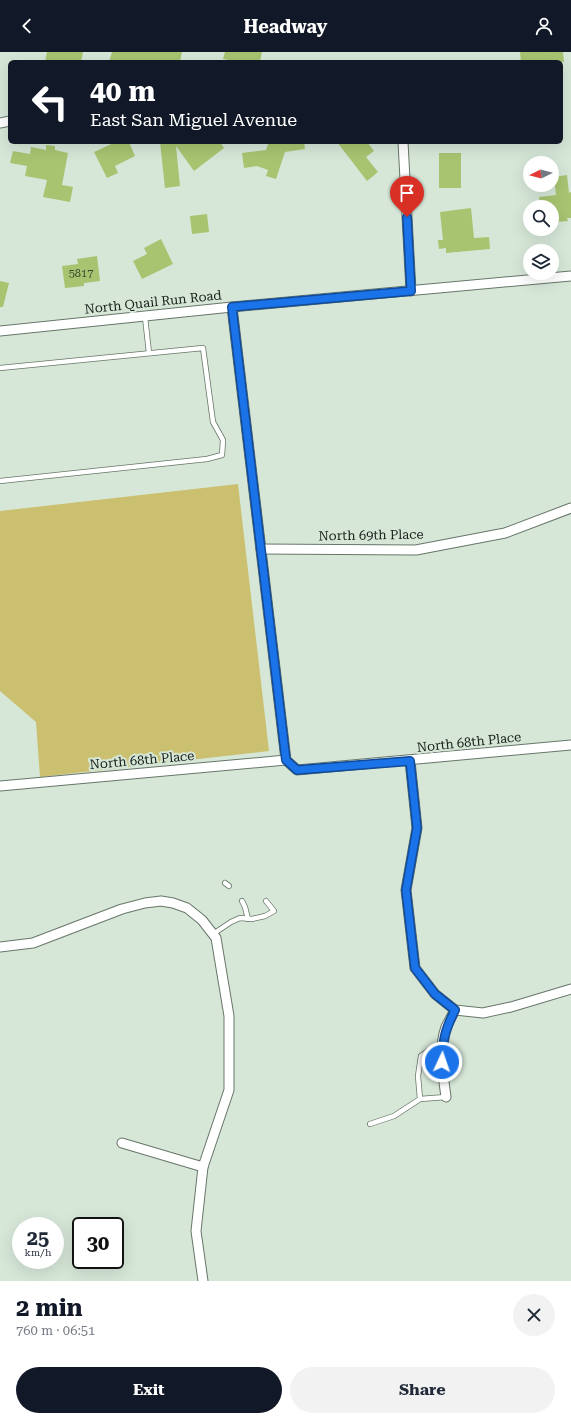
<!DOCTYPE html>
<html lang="en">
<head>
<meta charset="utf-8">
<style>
	body { margin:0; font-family:"Roboto Serif",serif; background:#f2f2f3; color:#1f2937; height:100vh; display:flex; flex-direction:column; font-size:15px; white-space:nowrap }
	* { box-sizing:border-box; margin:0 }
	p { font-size:13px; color:#747a83 }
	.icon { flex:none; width:22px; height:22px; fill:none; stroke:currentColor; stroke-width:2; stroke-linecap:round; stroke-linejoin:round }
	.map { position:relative; height:1229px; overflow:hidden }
	.details { display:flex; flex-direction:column; background:#fff; flex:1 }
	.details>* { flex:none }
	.guide { position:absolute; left:8px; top:8px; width:555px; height:84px; border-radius:6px; box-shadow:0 4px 16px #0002; background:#111827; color:#fff; overflow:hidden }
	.needle { width:26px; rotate:264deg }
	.buttons { position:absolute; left:523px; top:104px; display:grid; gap:8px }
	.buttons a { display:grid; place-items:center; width:36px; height:36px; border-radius:50%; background:#fff; box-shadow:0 4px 16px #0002; font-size:20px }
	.speed { position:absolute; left:12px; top:1165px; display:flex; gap:8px; font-size:20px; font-weight:700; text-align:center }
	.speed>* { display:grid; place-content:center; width:52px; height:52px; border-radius:50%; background:#fff; box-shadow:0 4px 16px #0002; line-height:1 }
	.speed small { font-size:10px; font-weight:400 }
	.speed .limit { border:2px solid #111; border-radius:6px; background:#fff; color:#111 }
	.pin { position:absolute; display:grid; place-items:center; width:34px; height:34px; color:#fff; margin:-41px -17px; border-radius:50% 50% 50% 0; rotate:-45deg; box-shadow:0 0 4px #0007 }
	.pin .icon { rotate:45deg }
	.me { position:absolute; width:44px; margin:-22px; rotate:3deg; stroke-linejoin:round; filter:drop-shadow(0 0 3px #0008) }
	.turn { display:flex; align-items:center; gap:14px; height:84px; padding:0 16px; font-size:18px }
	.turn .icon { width:52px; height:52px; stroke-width:2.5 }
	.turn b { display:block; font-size:28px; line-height:34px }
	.round { display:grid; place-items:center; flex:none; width:42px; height:42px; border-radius:21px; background:#f2f2f3 }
	.summary { display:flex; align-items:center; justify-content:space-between; height:68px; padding:0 16px }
	h1 { font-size:24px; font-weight:700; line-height:30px; color:#111827 }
	.button { display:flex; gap:8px; margin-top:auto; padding:8px 16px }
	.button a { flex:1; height:46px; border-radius:24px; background:#111827; color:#fff; font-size:16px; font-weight:700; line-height:46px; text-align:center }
	.button a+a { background:#f2f2f3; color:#1f2937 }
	header { display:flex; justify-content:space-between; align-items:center; height:52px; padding:0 16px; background:#111827; color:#fff; font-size:18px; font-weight:700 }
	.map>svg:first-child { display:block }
	.green { fill:#cbc06f }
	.building { fill:#a7c571 }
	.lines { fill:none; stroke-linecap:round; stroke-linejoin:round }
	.service-casing { stroke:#677669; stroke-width:6 }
	.minor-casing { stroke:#677669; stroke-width:11 }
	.service { stroke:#fff; stroke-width:4.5 }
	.minor { stroke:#fff; stroke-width:9 }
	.route-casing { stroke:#114b97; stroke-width:10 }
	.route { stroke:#1a73e8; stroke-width:7 }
	.labels { text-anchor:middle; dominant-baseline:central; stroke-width:4; stroke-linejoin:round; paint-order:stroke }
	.number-label { font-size:11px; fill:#3c482f }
	.street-label { font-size:13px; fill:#181f19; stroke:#d6e7d8 }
</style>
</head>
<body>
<header><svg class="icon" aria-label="back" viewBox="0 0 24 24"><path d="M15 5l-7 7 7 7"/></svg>Headway<svg class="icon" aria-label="person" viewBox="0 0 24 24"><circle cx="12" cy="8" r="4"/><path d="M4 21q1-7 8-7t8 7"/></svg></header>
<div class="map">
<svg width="571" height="1229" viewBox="0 0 571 1229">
	<rect width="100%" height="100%" fill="#d6e7d8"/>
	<path class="green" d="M238 432 269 699 40 725 36 670 0 639V459Z"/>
	<g class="building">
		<path d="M47 0H83L81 10H45Z"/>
		<path d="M112 0H182L180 10H109Z"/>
		<path d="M225 0H262L260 10 247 8 246 10H238L223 7Z"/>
		<path d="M520 0H563L564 10H521Z"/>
		<path d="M116 90H129L135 104 115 114 118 121 107 126 94 100Z"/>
		<path d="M160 90H220L224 96 194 119 176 94 180 134 165 136Z"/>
		<path d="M269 90H304L305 97 285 100 276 127 266 124 268 118 257 114 244 116 242 101 266 98Z"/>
		<path d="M337 90H367L374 99 366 105 378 120 367 129Z"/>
		<path d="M46 93 55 94V98L68 101 62 133 73 135 70 150 43 145 47 128 25 124 27 114 10 111 13 99 30 102 31 95 46 98Z"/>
		<rect x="439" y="101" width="22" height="35"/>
		<path d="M567 123 569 141 571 140V166H567L568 169 556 170 555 166H552V155H540L539 145 556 143 554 125Z"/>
		<path d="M471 156 474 186 489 185 490 197 446 201V196L439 197 438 188H443L440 160Z"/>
		<path d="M207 162 209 180 192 182 190 164Z"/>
		<path d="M161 187 173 212 142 227 133 209 147 202 144 196Z"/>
		<path d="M97 204 100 229 84 231V234L65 236 62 214 78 212 77 207Z"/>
		<path d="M0 229 9 231 3 255H0Z"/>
	</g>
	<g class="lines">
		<defs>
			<g id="service">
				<path d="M145 265 149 301"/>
				<path d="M0 316 203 296 213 370 223 388 222 403 207 407 0 429"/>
				<path d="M225 831 229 834"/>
				<path d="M242 849 245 855 248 867"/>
				<path d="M213 882 231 870 240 866 252 867 265 864 274 859 266 849"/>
				<path d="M420 1047 418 1024 421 1004 431 997 442 996"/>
				<path d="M370 1072 394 1064 420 1047 446 1045"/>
			</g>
			<g id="minor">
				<path d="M0 71 10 69"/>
				<path d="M403 90 411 239"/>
				<path d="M232 255 286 708 297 718 571 693"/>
				<path d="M0 279 232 255 571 224"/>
				<path d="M261 497 416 498 505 481 571 456"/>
				<path d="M410 709 417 776 406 838 415 916 435 942 455 958"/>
				<path d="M0 734 286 708"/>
				<path d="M0 895 33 891 122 857 145 851 161 849 173 851 187 856 202 868 216 886 229 964V1038L203 1115 196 1179 203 1229"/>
				<path d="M455 958 483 961 511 955 571 937"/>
				<path d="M446 1045C443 1022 438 997 446 975 449 969 452 964 455 958"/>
				<path d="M122 1091 203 1115"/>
			</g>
		</defs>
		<use href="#service" class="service-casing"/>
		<use href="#minor" class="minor-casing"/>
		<use href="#service" class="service"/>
		<use href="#minor" class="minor"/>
	</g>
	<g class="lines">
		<defs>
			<path id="route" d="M407 165 411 239 232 255 286 708 297 718 410 709 417 776 406 838 415 916 435 942 455 958C445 978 443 987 442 1010"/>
		</defs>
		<use href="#route" class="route-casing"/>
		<use href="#route" class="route"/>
	</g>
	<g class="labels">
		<g class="number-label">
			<text x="81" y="221">5817</text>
		</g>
		<g class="street-label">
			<text transform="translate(153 250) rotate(-6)">North Quail Run Road</text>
			<text transform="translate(371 483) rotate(-1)">North 69th Place</text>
			<text transform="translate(469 690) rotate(-6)">North 68th Place</text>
			<text transform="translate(142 708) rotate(-5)">North 68th Place</text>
		</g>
	</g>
</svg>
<div class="buttons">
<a><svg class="needle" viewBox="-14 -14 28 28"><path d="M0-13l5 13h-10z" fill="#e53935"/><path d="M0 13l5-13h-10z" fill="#747a83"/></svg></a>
<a><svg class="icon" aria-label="search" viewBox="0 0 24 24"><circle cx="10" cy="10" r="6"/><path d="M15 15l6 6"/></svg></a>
<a><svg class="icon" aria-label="layers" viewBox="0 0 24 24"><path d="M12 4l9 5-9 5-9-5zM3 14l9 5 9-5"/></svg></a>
</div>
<div class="speed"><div>25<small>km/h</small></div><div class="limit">30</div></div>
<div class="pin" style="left:407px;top:165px;background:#d93025"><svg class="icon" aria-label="arrive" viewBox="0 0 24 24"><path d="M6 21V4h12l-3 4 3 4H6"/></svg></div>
<svg class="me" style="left:442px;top:1010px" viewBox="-20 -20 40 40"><circle r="17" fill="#1a73e8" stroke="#fff" stroke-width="3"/><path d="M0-11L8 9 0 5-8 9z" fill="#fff"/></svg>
<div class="guide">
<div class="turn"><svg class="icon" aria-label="left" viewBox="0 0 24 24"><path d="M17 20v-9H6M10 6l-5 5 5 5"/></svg><div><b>40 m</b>East San Miguel Avenue</div></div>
</div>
</div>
<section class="details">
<div class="summary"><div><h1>2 min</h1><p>760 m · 06:51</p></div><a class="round"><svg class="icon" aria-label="close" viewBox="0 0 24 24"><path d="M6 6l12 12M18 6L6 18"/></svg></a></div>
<div class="button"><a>Exit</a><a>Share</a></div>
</section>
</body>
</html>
